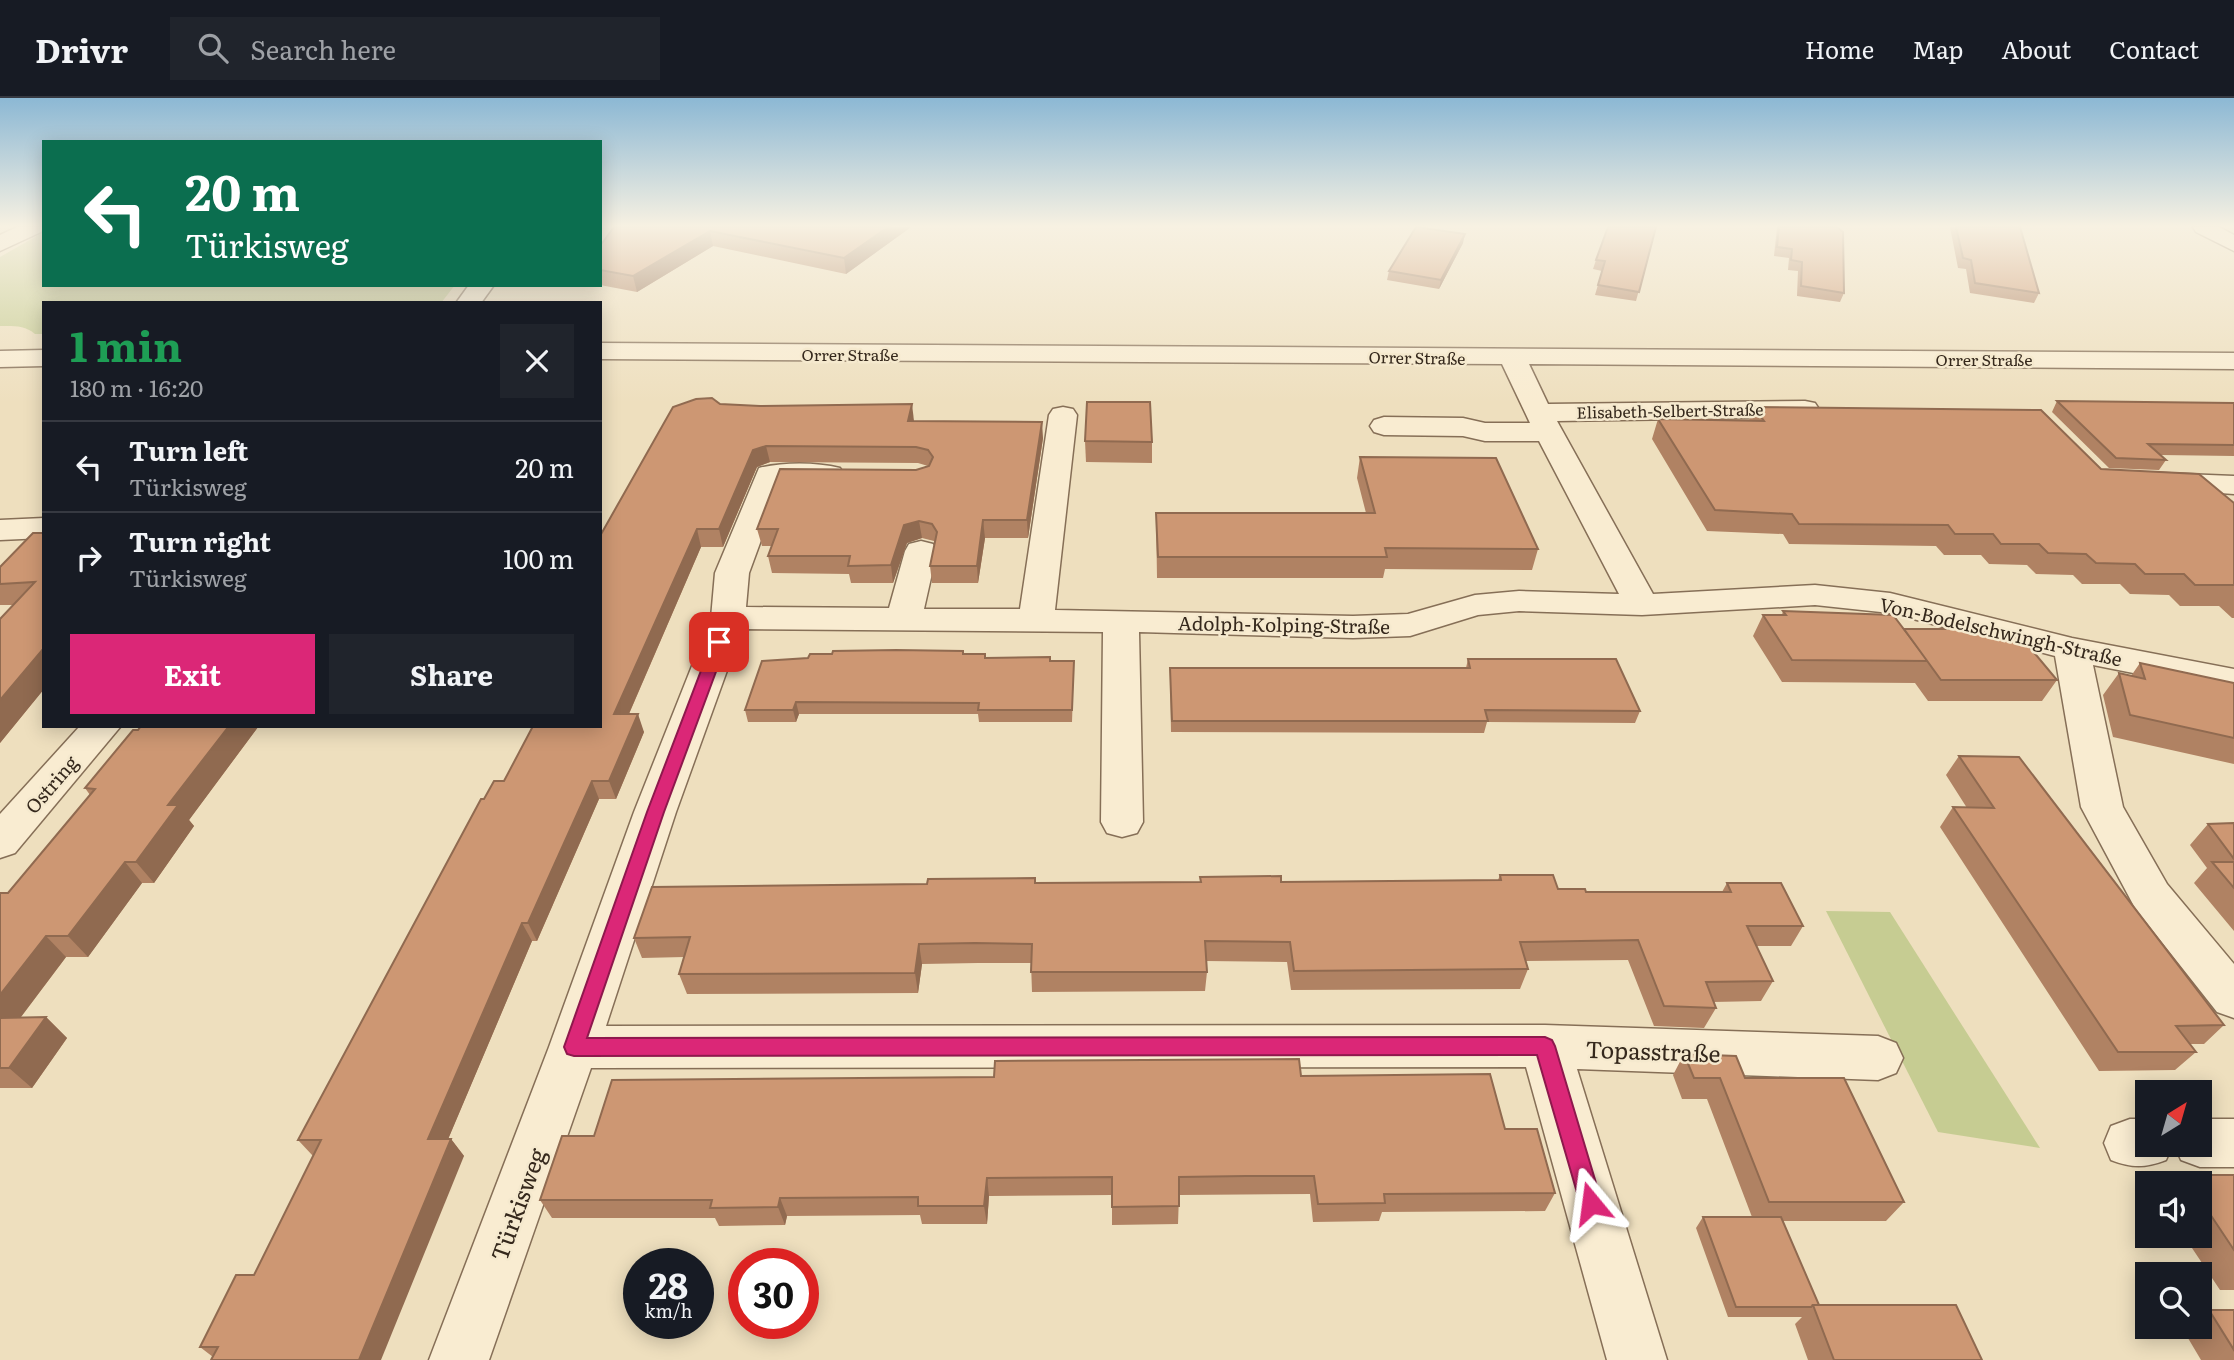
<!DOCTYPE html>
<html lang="en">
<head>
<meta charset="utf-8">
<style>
	body { margin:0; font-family:Literata,serif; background:#20242c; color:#f1f3f6; height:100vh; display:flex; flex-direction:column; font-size:26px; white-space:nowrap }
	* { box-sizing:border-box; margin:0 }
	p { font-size:23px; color:#9ea1a6 }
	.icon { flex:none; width:38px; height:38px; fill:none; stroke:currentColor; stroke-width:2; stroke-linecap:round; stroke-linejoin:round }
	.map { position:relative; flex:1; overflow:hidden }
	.sheet { position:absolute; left:42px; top:203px; width:560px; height:427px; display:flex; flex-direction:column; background:#171b24; border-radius:0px; box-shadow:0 4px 18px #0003 }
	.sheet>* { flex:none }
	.hud { position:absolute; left:42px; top:42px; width:560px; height:147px; border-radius:0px; box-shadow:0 4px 18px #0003; background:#0b6e4f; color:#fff; overflow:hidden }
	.needle { width:46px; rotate:37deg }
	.fabs { position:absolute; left:2135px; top:982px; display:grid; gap:14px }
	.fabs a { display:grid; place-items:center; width:77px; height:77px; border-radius:0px; background:#171b24; box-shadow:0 4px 18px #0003; font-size:35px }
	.speed { position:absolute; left:623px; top:1150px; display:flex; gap:14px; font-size:35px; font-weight:700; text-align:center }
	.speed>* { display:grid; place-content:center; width:91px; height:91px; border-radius:50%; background:#171b24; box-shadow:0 4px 18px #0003; line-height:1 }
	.speed small { font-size:18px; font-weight:400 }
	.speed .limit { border:10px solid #d22; background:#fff; color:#111 }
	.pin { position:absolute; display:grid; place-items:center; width:60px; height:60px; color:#fff; margin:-30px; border-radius:14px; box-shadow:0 4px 10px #0006 }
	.me { position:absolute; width:77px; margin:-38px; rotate:344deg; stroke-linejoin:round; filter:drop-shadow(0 0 5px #0008) }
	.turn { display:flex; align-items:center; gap:24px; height:147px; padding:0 28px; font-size:32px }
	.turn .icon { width:91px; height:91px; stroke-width:2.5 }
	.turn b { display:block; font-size:49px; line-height:60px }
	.round { display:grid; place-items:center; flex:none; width:74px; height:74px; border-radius:0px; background:#20242c }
	.summary { display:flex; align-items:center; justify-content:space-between; height:119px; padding:0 28px }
	h1 { font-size:42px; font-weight:700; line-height:52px; color:#1e9e55 }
	.button { display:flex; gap:14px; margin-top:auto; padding:14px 28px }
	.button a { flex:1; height:80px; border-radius:0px; background:#db2777; color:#fff; font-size:28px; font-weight:700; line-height:80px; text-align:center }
	.button a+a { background:#20242c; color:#f1f3f6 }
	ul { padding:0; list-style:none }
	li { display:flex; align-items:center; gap:21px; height:91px; padding:0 28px; border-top:2px solid #363941 }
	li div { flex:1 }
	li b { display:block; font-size:26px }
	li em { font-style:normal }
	header { display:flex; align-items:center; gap:42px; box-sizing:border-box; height:98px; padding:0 35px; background:#171b24; border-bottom:2px solid #363941 }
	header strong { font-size:33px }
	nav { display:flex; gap:38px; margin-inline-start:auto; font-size:24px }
	.search { width:490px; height:63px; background:#20242c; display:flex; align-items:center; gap:18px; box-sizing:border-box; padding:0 24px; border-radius:0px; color:#9ea1a6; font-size:26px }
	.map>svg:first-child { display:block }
	.green { fill:#c6cc92 }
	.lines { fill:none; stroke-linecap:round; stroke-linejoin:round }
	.minor-casing { stroke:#866f57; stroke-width:3 }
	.minor { fill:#f9ecd1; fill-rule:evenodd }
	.wall { fill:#b08263 }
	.shaded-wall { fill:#906a50 }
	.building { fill:#cd9773; stroke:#906a50; stroke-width:2 }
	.route { fill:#db2777; stroke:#8e194d; stroke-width:2 }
	.labels { text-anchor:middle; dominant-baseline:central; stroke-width:5; stroke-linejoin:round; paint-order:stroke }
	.far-street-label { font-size:16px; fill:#35281c; stroke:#f5e9ce }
	.street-label { font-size:19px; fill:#35281c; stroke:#f5e9ce }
	.near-street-label { font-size:23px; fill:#35281c; stroke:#f5e9ce }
</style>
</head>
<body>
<header>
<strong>Drivr</strong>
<div class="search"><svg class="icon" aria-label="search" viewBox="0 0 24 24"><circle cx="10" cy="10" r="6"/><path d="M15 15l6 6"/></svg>Search here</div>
<nav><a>Home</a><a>Map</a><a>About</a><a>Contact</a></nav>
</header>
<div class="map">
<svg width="2234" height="1262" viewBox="0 0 2234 1262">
	<rect width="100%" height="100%" fill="#eedfbe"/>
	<g class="green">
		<path d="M44 134V187H455L441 205H44V236H35C25 227 13 228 0 228V159Z"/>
		<path d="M1826 813 1890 814 2040 1050 1938 1034Z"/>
	</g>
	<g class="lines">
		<defs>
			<g id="minor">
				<path d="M17 129H44L41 134 0 153V137Z"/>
				<path d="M2193 129H2219L2234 137V153L2196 134Z"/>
				<path d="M469 187H494L481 205H456Z"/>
				<path d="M600 245 2234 255V271L1529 266 1548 306 1805 303 1815 305 1819 311 1815 317 1805 319 1557 323 1653 496 1815 487 1890 495 2072 540 2234 571V595L2093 567 2123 709 2167 786 2234 866V920L2217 914 2135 810 2081 709 2055 558 1890 515 1815 507 1642 517 1519 513 1478 517 1410 538 1353 540 1139 534 1143 724 1137 735 1122 739 1107 735 1101 724 1103 534 742 531 676 714 606 928 1545 927 1878 938 1896 945 1903 960 1896 975 1878 982 1577 971 1667 1262H1607L1526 969 591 970 489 1262H429L549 949 634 714 711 520 715 475 759 370C783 364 816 364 840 370L844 376 840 382 829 385H782L749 475 746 509 889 510 905 453 909 446 921 443 933 446 937 453 924 511H1020L1049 317 1053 311 1063 309 1073 311 1077 317 1055 512 1353 518 1408 516 1475 497 1519 493 1619 496 1539 343H1485L1463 338 1384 337 1374 334 1370 328 1374 322 1384 319 1463 320 1485 325H1530L1502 266 600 261Z"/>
				<path d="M44 252V268L0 269V253Z"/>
				<path d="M2159 375 2234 378V396L2148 390 2144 384 2148 378Z"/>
				<path d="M44 420V440L0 442V422Z"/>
				<path d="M80 628H121L15 755 0 760V716Z"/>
				<path d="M2130 1021H2147V1046H2173L2166 1062C2145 1070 2132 1070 2111 1062L2104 1045 2111 1028Z"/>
				<path d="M2200 1021H2234V1069H2200L2181 1062 2174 1046H2200Z"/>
			</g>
		</defs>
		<use href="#minor" class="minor-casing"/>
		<use href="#minor" class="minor"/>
	</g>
	<g class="wall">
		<path d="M614 129H911L846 176 713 148 637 194 600 187V148Z"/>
		<path d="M1656 129 1636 203 1595 197 1602 173 1593 171 1596 162Z"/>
		<path d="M1777 129H1837L1844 195 1840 204 1797 198 1798 173 1788 172 1789 160 1774 158Z"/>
		<path d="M1950 129H2020L2039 195 2034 205 1970 195 1966 171 1958 170Z"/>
		<path d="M1463 145 1439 191 1387 182 1389 173Z"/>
		<path d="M2057 303 2234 305V358L2161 357 2166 362 2159 372 2109 370 2052 314Z"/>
		<path d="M720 306 914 323 1043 340 1028 440H985L978 485H932L930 468 935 445 934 443 922 440 907 445 893 485H851L849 476 772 475 768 458 772 448H762L757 431 928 368 918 365 770 364 757 369 723 449H701L629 616 644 634 616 701H599L537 843H532L448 1041H451L464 1058 213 1259 200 1249 254 1177 313 1058 298 1042 484 701 504 683Z"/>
		<path d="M1754 309 2101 371 2234 405V520H2232L2219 508H2180L2169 497 2130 496 2120 486H2082L2073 477 2036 476 2027 467 1989 466 1981 457H1944L1936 448 1789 446 1783 436 1707 433 1652 341 1658 321 1749 323Z"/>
		<path d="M1085 343 1152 344V365L1086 364Z"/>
		<path d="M1360 359 1538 451 1532 472 1385 471 1383 480H1157L1156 415H1366L1357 380Z"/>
		<path d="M44 435V591L0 645 13 507H0V469Z"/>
		<path d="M1783 513 1904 531 1971 534 1998 539 2057 582 2042 603H1928L1915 585 1782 584 1753 538 1763 517H1782Z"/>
		<path d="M832 556H964L986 560 1051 563H1074L1072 624H979L978 616H799L796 624H748L745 612 808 560Z"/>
		<path d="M1468 561 1640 613 1635 625 1487 624 1484 635 1171 634 1170 570H1466Z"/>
		<path d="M2140 565 2234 585V666L2113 639 2103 597 2119 575 2131 578Z"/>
		<path d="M141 628H285L258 629 189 722 194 728 154 785H142L88 859H66L21 919H46L67 940 32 990H0V795H8L90 697 85 690Z"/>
		<path d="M1959 658 2224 927 2204 946H2190L2196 954 2175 972 2099 973 1940 729 1953 709 1967 710 1946 677Z"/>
		<path d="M2234 725V833L2194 785 2207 770 2190 747 2208 726Z"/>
		<path d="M1500 777 1558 791 1586 794H1722L1727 785 1803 828 1791 848H1756L1773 883 1761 903 1713 904 1716 910 1704 930 1654 928 1628 862 1526 863 1528 871 1520 891 1291 892 1287 864 1206 863 1207 874 1205 893 1032 894 1031 865H978L922 866 918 895 687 896 679 876 684 859 642 860 634 840 927 786 1035 780 1036 785 1498 782Z"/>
		<path d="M1684 956 1745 980 1904 1104 1886 1123H1783L1819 1207 1982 1262H1808L1795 1226 1802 1219H1728L1696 1130 1703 1119H1752L1707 1001H1682L1673 977Z"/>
		<path d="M1301 978 1505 1031 1555 1095 1545 1113 1382 1114 1379 1123 1313 1124 1310 1096 1179 1097 1178 1126 1112 1127V1097L989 1098 987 1126H922L920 1117 787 1118 785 1127 719 1128 715 1120H552L540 1102 594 1038Z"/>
		<path d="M2184 1077H2234V1192H2220L2184 1138H2200V1085H2174Z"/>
		<path d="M2209 1212H2234V1262H2201L2182 1230 2185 1228H2200V1218Z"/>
	</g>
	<g class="shaded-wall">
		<path d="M888 129H911L846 176 844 160Z"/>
		<path d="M710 133 713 148 637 194 633 178Z"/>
		<path d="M1465 136 1463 145 1439 191 1441 182Z"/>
		<path d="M912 306 914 323 910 340 908 323Z"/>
		<path d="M1042 324 1043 340 1028 440 1027 422Z"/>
		<path d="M766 348 770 364 757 369 723 449 719 431 753 352Z"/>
		<path d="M983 422 985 440 978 485 977 468Z"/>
		<path d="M919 423 922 440 907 445 893 485 891 467 904 427Z"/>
		<path d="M697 431 701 449 621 634 614 616Z"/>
		<path d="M44 550V591L0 645V602Z"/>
		<path d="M796 604 799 616 796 624 793 612Z"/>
		<path d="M638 616 644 634 616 701 609 683Z"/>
		<path d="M229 628H257L258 629 189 722 194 728 154 785 136 764 168 707Z"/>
		<path d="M592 683 599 701 537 843 528 825Z"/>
		<path d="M125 764 142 785 88 859 68 838Z"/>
		<path d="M522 825 532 843 441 1058 428 1041Z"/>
		<path d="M46 838 66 859 5 940 0 936V897Z"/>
		<path d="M919 846 922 866 918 895 915 875Z"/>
		<path d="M46 919 67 940 32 990 9 970Z"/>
		<path d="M451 1041 464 1058 381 1262H359Z"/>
		<path d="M987 1080 989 1098 987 1126 984 1108Z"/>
		<path d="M780 1100 787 1118 785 1127 778 1109Z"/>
	</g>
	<g class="building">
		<path d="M614 129H888L844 160 710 133 633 178 600 172V148Z"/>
		<path d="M1416 129 1465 136 1441 182 1389 173Z"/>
		<path d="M1608 129H1656L1639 194 1598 187 1605 163 1596 162Z"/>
		<path d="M1779 129H1837L1843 134 1844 195 1801 188 1802 164 1791 162 1792 151 1777 149Z"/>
		<path d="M1956 129H2020L2039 195 1975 185 1971 162 1963 160Z"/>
		<path d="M712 300 720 306 760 308 912 306 908 323 1042 324 1027 422H983L977 468H930L937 434 932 426 919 423 904 427 891 467 848 468 850 458H768L778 431H757L780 371 916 372 929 368 933 359 928 352 916 349 766 348 753 352 719 431H697L614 616H638L609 683H592L528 825H522L428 1041H451L359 1262H211L218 1249H200L236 1177H254L321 1042H298L481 701H484L494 683H504L533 628H600V438L673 309 696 301Z"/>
		<path d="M2057 303 2234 305V347L2148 346 2166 362 2116 360Z"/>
		<path d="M1087 304H1150L1152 344 1085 343Z"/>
		<path d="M1754 309 2041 312 2101 371 2199 376 2234 405V487H2195L2184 476H2145L2135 466 2096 465 2086 456 2048 455 2039 446H2001L1993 436H1955L1948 427 1799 426 1792 416 1715 412 1658 321 1764 323Z"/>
		<path d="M1360 359 1496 360 1538 451 1385 450 1387 459H1158L1156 415H1375Z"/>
		<path d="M33 435H44V550L0 602V521L35 484 0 486V469Z"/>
		<path d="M1783 513 1893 517 1928 563 1792 562 1763 517H1786Z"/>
		<path d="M1904 531H1968L1971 534H1994L1998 539H2021L2057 582H1941Z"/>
		<path d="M896 552 963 553V556H985V560L1050 559V563H1074L1072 612H978L979 605 796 604 793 612H745L762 563 808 560 810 556H832L833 553Z"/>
		<path d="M1468 561H1616L1640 613 1485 612 1488 623H1172L1170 570H1470Z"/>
		<path d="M2140 565 2234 585V640L2130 617 2119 575 2145 581Z"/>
		<path d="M141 628H229L168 707H178L136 764H125L68 838H46L0 897V795H8L95 691 85 690 133 632H138Z"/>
		<path d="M1959 658 2019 659 2224 927 2176 928 2196 954H2118L1953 709 1994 710Z"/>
		<path d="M2234 725V761L2208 726Z"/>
		<path d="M2212 764H2234V790Z"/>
		<path d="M1500 777H1553L1558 791H1585L1586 794H1731L1727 785H1781L1803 828H1747L1773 883 1706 884 1716 910 1664 908 1638 842 1520 844 1528 871 1294 873 1290 844 1205 843 1207 874H1031L1032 846 975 845 919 846 915 875 679 876 690 839 634 840 652 789 927 786 928 781 1035 780V785L1201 784 1200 779 1281 778V784L1501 782Z"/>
		<path d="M46 919 9 970H0V920Z"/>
		<path d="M1684 956 1736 958 1745 980H1844L1904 1104H1769L1720 980H1694Z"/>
		<path d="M1299 961 1301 978 1490 976 1505 1031H1537L1555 1095 1384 1096 1385 1105 1318 1106 1314 1078H1246L1179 1079V1108L1112 1109V1079L987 1080 984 1108H918V1099L780 1100 778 1109 710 1110 712 1102H540L562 1038H594L612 982 994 979 995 963Z"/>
		<path d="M2184 1077H2234V1152L2200 1101V1085H2189Z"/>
		<path d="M1703 1119H1781L1819 1207H1813L1811 1209H1736Z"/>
		<path d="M1813 1207H1956L1982 1262H1834Z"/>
		<path d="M2209 1212H2234V1252Z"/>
	</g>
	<linearGradient id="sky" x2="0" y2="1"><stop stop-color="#8cb8d4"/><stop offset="0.42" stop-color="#f7f1e2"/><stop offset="1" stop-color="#f7f1e2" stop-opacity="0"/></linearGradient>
	<rect width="2234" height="305" fill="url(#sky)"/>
	<path class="route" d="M719 539 727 544 664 714 587 940 1545 939 1552 942 1555 948 1602 1105 1599 1113 1591 1116 1583 1113 1580 1105 1537 957 574 958 567 956 564 949 647 714 712 544Z"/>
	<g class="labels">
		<g class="far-street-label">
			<text x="850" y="256">Orrer Straße</text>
			<text transform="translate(1417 259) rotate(1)">Orrer Straße</text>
			<text x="1984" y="261">Orrer Straße</text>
			<text transform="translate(1670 312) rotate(-1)">Elisabeth-Selbert-Straße</text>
		</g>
		<g class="street-label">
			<text transform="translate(1284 526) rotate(1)">Adolph-Kolping-Straße</text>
			<text transform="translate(2001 533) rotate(13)">Von-Bodelschwingh-Straße</text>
			<text transform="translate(51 686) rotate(-49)">Ostring</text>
		</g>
		<g class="near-street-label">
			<text transform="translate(1653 952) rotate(2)">Topasstraße</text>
			<text transform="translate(517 1106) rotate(-70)">Türkisweg</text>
		</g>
	</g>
</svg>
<div class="fabs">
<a><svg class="needle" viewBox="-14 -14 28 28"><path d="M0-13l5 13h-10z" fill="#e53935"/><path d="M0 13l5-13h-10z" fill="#9ea1a6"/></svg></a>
<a><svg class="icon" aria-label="sound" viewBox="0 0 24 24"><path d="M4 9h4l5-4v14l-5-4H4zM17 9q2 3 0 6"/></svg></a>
<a><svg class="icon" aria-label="search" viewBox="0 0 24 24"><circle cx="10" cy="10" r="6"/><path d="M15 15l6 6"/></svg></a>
</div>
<div class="speed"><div>28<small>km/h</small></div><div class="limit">30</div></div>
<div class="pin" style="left:719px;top:544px;background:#d93025"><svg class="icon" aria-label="arrive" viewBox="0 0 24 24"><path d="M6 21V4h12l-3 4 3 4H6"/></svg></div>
<svg class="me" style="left:1591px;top:1105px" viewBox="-20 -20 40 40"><path d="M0-17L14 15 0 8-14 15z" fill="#db2777" stroke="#fff" stroke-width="4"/></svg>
<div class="hud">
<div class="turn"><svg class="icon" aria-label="left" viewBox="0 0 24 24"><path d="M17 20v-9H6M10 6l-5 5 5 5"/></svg><div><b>20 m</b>Türkisweg</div></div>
</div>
<section class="sheet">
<div class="summary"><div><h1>1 min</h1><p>180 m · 16:20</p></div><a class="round"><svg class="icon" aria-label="close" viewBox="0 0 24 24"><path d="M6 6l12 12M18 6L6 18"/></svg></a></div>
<ul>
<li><svg class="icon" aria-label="left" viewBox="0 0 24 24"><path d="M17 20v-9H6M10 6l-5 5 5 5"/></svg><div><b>Turn left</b><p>Türkisweg</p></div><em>20 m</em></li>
<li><svg class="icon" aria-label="right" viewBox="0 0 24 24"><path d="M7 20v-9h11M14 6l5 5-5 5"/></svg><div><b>Turn right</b><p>Türkisweg</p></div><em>100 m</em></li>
</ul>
<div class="button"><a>Exit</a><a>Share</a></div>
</section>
</div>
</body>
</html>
